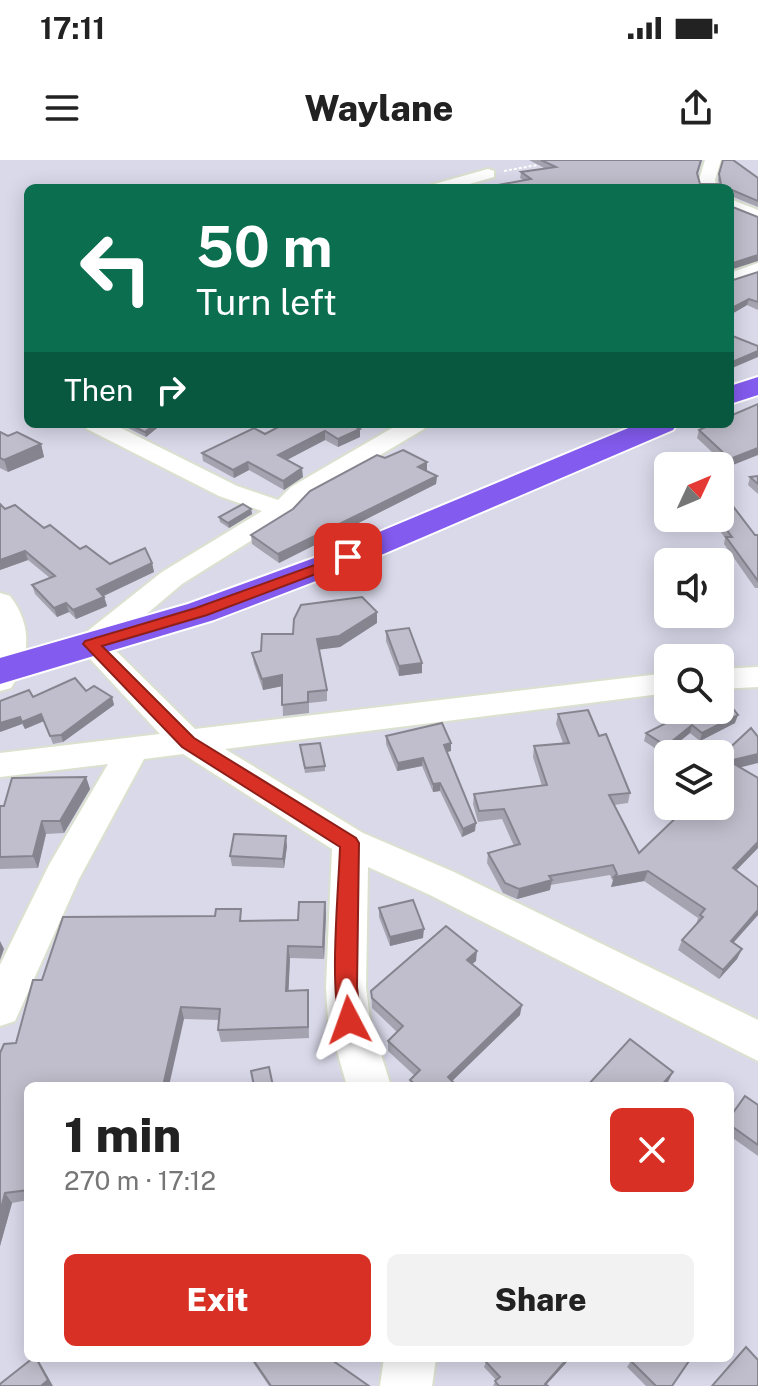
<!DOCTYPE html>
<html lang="en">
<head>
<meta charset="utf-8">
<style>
	body { margin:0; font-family:"Public Sans",sans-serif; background:#f2f2f2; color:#222; height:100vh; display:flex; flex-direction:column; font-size:30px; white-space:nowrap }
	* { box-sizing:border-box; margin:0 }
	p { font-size:26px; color:#767676 }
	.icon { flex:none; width:44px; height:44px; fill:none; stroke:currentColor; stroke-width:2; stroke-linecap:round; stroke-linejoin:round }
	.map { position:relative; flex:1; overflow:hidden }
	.panel { position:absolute; left:24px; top:922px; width:710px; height:280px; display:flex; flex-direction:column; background:#fff; border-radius:12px; box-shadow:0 4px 20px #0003 }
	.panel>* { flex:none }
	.top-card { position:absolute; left:24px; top:24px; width:710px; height:244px; border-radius:12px; box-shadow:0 4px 20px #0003; background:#0b6e4f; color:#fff; overflow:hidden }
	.needle { width:52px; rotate:46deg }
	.tools { position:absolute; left:654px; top:292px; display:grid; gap:16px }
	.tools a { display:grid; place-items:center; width:80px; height:80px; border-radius:12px; background:#fff; box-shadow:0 4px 20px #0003; font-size:40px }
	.pin { position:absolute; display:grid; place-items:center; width:68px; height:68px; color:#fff; margin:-34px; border-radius:16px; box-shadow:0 4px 12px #0006 }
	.me { position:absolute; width:88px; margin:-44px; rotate:356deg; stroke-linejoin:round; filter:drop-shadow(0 0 6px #0008) }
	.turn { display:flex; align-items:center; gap:28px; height:168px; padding:0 40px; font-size:36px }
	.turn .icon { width:104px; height:104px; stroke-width:2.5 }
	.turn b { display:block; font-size:56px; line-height:68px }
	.then { display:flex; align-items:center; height:76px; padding:0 40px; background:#0003; gap:16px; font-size:30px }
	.round { display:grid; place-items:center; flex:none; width:84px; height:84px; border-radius:12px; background:#f2f2f2 }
	.headline { display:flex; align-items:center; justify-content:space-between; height:136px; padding:0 40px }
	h1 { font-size:48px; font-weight:800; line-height:60px }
	.cta { display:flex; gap:16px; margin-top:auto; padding:16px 40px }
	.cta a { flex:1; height:92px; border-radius:12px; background:#d93025; color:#fff; font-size:32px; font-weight:800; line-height:92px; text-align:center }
	.cta a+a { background:#f2f2f2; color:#222 }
	.status { display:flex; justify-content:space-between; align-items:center; height:56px; padding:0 40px; background:#fff; direction:ltr }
	.status svg { height:22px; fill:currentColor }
	header { display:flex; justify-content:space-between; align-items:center; height:104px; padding:0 40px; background:#fff; font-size:36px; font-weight:800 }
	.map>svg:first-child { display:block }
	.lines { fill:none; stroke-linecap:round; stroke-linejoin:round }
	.minor-casing { stroke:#dbe1cf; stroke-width:4 }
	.major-casing { stroke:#fff; stroke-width:4 }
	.path { stroke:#fff; stroke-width:2; stroke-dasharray:3 2; stroke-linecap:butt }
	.minor { fill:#fff; fill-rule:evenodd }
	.major { fill:#835bee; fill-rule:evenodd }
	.wall { fill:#a5a3af }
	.shaded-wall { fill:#86858f }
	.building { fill:#c0becc; stroke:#86858f; stroke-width:2 }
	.route { fill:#d93025; stroke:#8d1f18; stroke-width:2 }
</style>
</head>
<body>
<div class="status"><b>17:11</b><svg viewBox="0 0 49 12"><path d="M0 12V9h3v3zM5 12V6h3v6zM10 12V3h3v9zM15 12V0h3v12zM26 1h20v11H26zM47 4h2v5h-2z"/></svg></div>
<header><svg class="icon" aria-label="menu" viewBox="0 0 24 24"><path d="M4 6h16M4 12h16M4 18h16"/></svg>Waylane<svg class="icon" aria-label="share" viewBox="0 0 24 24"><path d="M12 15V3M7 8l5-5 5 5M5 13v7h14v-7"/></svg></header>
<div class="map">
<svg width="758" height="1226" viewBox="0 0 758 1226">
	<rect width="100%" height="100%" fill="#dad9ea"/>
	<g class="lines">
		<defs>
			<g id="minor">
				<path d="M705 0H721L715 20 717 28H701L699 20Z"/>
				<path d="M488 9 494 11V17L455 28H429L431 25Z"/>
				<path d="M730 39 758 50V61L730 50Z"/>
				<path d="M758 103V115L730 125V113Z"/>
				<path d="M83 264H113L237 326 278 340 291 327 399 264H428L424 269 309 337 292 355 182 424 110 485 195 569 668 513V533L225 589 363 673 454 712 758 860V901L428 734 368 707 366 827 370 860 391 926H347L328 860 326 827 332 689 183 594 144 599 79 719 15 861 0 866V805L49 705 108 604 0 617V593L160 574 76 484 80 477 162 412 262 351 219 336 87 269Z"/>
				<path d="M0 433 10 436C33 466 30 497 11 528L0 531Z"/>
				<path d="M758 507V527L720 529V509Z"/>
				<path d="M384 1198H436L432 1226H380Z"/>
			</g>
			<g id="major">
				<path d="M758 217V235L730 244V226Z"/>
				<path d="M638 264H677L673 270 360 404 214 460 0 524V498L188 444 336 390Z"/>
			</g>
		</defs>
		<use href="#minor" class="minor-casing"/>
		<use href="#major" class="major-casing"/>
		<path class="path" d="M504 11 543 4"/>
		<use href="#minor" class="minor"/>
		<use href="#major" class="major"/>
	</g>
	<g class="wall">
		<path d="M529 0H702L698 14 700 24H719L718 20 723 0 758 18V47L731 36 730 37V28L523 20 520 18 521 12 546 9Z"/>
		<path d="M758 112V150L747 145 730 155V121Z"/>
		<path d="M758 244 728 307 697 278 699 270Z"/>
		<path d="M127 264H162L146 277 128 268Z"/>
		<path d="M360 269V277L338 287 325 280 287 300 303 317 284 330 249 310 234 318 203 301 202 293 265 274Z"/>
		<path d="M0 272 8 276 41 284 44 297 8 312 0 308Z"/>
		<path d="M385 298 427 302 426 311 437 316 436 324 279 403 252 384 251 375Z"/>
		<path d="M758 316V334L748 325 750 317Z"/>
		<path d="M0 344 5 349 110 404 152 403 154 412 104 436 107 446 76 459 69 452 57 457 35 434 32 425 50 418 28 400 0 410Z"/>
		<path d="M251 349 252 354 229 368 220 362 219 357Z"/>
		<path d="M711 358H720L755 375H758V428H755L724 384 725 378Z"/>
		<path d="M377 452V463L340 487 319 489 327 530V541L309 543V553L283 556 282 526 263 530 254 504 252 493 261 491 293 474Z"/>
		<path d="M386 471 422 513 399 516 386 481Z"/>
		<path d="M86 531 112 537 114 545 63 582 53 584 44 561 25 569 22 564 0 572 33 537Z"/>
		<path d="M692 550 735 563 700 581 690 573 664 594 644 581 646 573Z"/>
		<path d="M558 554 599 576 630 633 628 643 614 645 639 693 674 660 666 654 669 646H720L740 607 758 688 736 710 758 727V755L733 783 742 789 737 799 719 819 678 790 682 780 696 765 698 758 644 721 611 727 613 721 610 715 550 725V730L517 739 503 733 487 703 488 693 514 686 502 659 478 662 473 644 474 634 542 626 533 597 534 586 563 583 556 564Z"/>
		<path d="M386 576 451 583V591L447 592 475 671 462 677 440 631 433 632 422 606 397 611 386 584Z"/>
		<path d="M301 590 325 606V611L305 613Z"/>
		<path d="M86 617 90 629 64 673 46 674 38 708 0 709V648Z"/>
		<path d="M287 686 284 708 232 706 230 696Z"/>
		<path d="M379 748 423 778 390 786 379 757Z"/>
		<path d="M326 754 324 799 290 798 288 831 308 830 309 878 221 882 218 870 219 860 184 859 28 926V1040L12 1043 0 1086V893L16 883 42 820 243 761 298 760Z"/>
		<path d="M476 801 472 804 520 855 452 921 453 926H410V920L414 915 388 891V881L397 872 372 848 371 831Z"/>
		<path d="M758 945V996L730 976V957Z"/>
		<path d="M250 1198H329L369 1226H269Z"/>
		<path d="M569 1198 566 1203 546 1225 548 1226H493L496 1220 484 1207 486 1202Z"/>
		<path d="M633 1198 672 1226H646L627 1207Z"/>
	</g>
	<g class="shaded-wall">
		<path d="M758 95V101L730 110V104Z"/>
		<path d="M749 139 747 145 730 155V149Z"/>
		<path d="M758 191V197L730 209V203Z"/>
		<path d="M155 264H162L146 277 145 272Z"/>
		<path d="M360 269V277L338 287V279Z"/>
		<path d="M325 271V280L279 304 278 295Z"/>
		<path d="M41 284 44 297 8 312 4 300Z"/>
		<path d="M758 288V295L728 307 730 299Z"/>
		<path d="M248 302 249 310 234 318 233 310Z"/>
		<path d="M427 302V310L418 315V307Z"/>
		<path d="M302 308 303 317 284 330 283 321Z"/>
		<path d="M437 316 436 324 279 403 278 394Z"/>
		<path d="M251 349 252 354 229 368 228 363Z"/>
		<path d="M25 391 28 400 0 410V400Z"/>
		<path d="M152 403 154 412 99 438 97 429Z"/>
		<path d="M104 437 107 446 76 459 73 450Z"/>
		<path d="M66 443 69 452 57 457 54 448Z"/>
		<path d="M377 452V463L340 487 317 490V479Z"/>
		<path d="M422 503V513L399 516V506Z"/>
		<path d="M282 515 283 526 263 530 262 519Z"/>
		<path d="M112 537 114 545 63 582 61 575Z"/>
		<path d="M41 554 44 561 25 569 22 562Z"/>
		<path d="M738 555 735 563 700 581 702 573Z"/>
		<path d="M20 557 22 564 0 572V563Z"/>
		<path d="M692 565 690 573 664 594 666 586Z"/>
		<path d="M451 583V591L443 593 444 585Z"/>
		<path d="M758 594V603L726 611 729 601Z"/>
		<path d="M423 598 422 606 397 611 398 603Z"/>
		<path d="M86 617 90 629 64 673 60 661Z"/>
		<path d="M440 623V631L433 632V624Z"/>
		<path d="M42 661 46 674 38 708 33 696Z"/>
		<path d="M476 663 475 671 462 677 463 669Z"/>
		<path d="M286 676 287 686 284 708 283 699Z"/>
		<path d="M758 682V688L729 718 733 708Z"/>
		<path d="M648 711 644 721 611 727 614 717Z"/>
		<path d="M552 720 550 730 517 739 519 729Z"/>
		<path d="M325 742 326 754 324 799 323 787Z"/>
		<path d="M758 750V755L726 791 731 781Z"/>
		<path d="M424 769 423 778 390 786V777Z"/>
		<path d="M0 781 4 789 0 800Z"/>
		<path d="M288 786 290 798 288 843 286 831Z"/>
		<path d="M742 789 737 799 719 819 723 810Z"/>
		<path d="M477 791 476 801 465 810 467 800Z"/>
		<path d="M522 845 520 855 447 926 448 917Z"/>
		<path d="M181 847 184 859 169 926H163Z"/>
		<path d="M673 912 666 926H661Z"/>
		<path d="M5 1033 12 1043 0 1086V1052Z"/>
		<path d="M36 1198 40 1203 53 1226H41Z"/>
		<path d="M569 1198 566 1203 545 1226V1224Z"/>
	</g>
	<g class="building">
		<path d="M541 0H701L697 13 700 24H721L719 14 723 0H733L758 18V41L732 30 730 32V28H482L531 19 521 12 556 7Z"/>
		<path d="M730 46 758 57V95L730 104Z"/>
		<path d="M758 112V142L749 139 730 149V121Z"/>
		<path d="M730 175 758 186V191L730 203Z"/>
		<path d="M758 244V288L730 299 699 270 712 264H730V256Z"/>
		<path d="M128 264H155L145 272Z"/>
		<path d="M284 264H350L360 269 338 279 325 271 278 295 302 308 283 321 248 302 233 310 202 293 254 268 265 274Z"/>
		<path d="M0 272 8 276 17 272 41 284 4 300 0 298Z"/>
		<path d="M403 290 427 302 418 307 437 316 278 394 251 375 293 349 310 331 377 295 385 298Z"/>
		<path d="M758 316V324L750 317Z"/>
		<path d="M729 341 755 375H758V421L726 377H732L718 358H720V342Z"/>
		<path d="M0 344 5 349 15 345 44 368 50 365 80 389 86 386 110 404 145 388 152 403 97 429 104 437 73 450 66 443 54 448 32 425 55 416 25 391 0 400Z"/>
		<path d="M243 344 251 349 228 363 219 357Z"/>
		<path d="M362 437 377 452 339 476 317 479 327 530 308 532V542L282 545V515L262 519 252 493 261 491 262 474H293L294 459 301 445Z"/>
		<path d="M409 468 422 503 399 506 386 471Z"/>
		<path d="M75 518 86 531 94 526 112 537 61 575 50 576 41 554 22 562 20 557 0 563V541L29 530 33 537Z"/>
		<path d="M726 540 738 555 702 573 692 565 666 586 646 573 692 550H720V543Z"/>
		<path d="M588 550 599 576 606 574 630 633 609 635 639 693 682 652 672 646H720V597L751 568 758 577V594L729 601 758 618V682L733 708 758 727V750L731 781 742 789 723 810 682 780 703 757 700 755 705 749 648 711 614 717 617 714 613 705 549 716 552 720 519 729 505 723 488 693 520 684 504 649 479 651 474 634 547 625 534 586 569 583 558 554Z"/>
		<path d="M442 563 451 583 444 585 476 663 463 669 440 623 433 624 423 598 398 603 386 576Z"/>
		<path d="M320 583 325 606 305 608 300 585Z"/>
		<path d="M86 617 60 661H42L33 696 0 697V646H4L12 618Z"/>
		<path d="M234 674 286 676 283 699 230 696Z"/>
		<path d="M413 740 424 769 390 777 379 748Z"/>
		<path d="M299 742H325L323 787 288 786 286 831 308 830V867L218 870 220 849 181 847 163 926H28V1030L5 1033 0 1052V893L4 884 16 883 33 820H42L63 757 215 756 216 749H241L240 761 298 760Z"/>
		<path d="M446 766 477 791 467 800 522 845 448 917 453 922 449 926H417L410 920 420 910 388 881 403 866 372 838 371 831Z"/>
		<path d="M630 879 673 912 661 926H587Z"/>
		<path d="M269 907 273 926H254L251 911Z"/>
		<path d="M745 936 758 945V985L730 965V957Z"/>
		<path d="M746 1187 758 1200V1226H712Z"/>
		<path d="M33 1198H36L48 1220 41 1226H0V1224Z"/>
		<path d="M252 1198H329L369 1226H271Z"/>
		<path d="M489 1198H568L545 1224 548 1226H499L495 1221 500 1217 486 1202Z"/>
		<path d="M633 1198H691L672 1226H656L631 1201Z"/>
	</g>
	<path class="route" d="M348 393 353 394V400L207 455 102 486 194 578 356 678 359 683 357 827 361 860 357 867 349 870 342 867C328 837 339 725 340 687L182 587 83 484 85 481 196 448Z"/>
</svg>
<div class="tools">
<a><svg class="needle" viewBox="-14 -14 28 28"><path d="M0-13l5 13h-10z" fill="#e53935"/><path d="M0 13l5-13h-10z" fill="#767676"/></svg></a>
<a><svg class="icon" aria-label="sound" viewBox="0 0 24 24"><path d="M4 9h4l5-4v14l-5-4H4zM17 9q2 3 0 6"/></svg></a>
<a><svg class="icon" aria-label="search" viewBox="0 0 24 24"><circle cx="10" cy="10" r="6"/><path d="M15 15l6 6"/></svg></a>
<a><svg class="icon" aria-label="layers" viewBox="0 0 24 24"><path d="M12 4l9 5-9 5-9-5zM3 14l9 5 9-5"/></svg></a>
</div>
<div class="pin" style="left:348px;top:397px;background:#d93025"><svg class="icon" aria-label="arrive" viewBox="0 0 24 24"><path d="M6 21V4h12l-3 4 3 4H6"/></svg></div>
<svg class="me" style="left:349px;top:860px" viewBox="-20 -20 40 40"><path d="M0-17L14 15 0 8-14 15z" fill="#d93025" stroke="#fff" stroke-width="4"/></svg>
<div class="top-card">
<div class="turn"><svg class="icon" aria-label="left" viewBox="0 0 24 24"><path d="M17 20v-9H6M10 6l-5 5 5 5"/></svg><div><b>50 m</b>Turn left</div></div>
<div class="then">Then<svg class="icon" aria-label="right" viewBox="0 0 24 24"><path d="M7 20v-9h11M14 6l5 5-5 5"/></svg></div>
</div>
<section class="panel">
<div class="headline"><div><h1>1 min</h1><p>270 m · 17:12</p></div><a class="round" style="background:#d93025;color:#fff"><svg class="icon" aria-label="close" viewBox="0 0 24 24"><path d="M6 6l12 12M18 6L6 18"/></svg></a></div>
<div class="cta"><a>Exit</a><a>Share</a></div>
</section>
</div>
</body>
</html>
